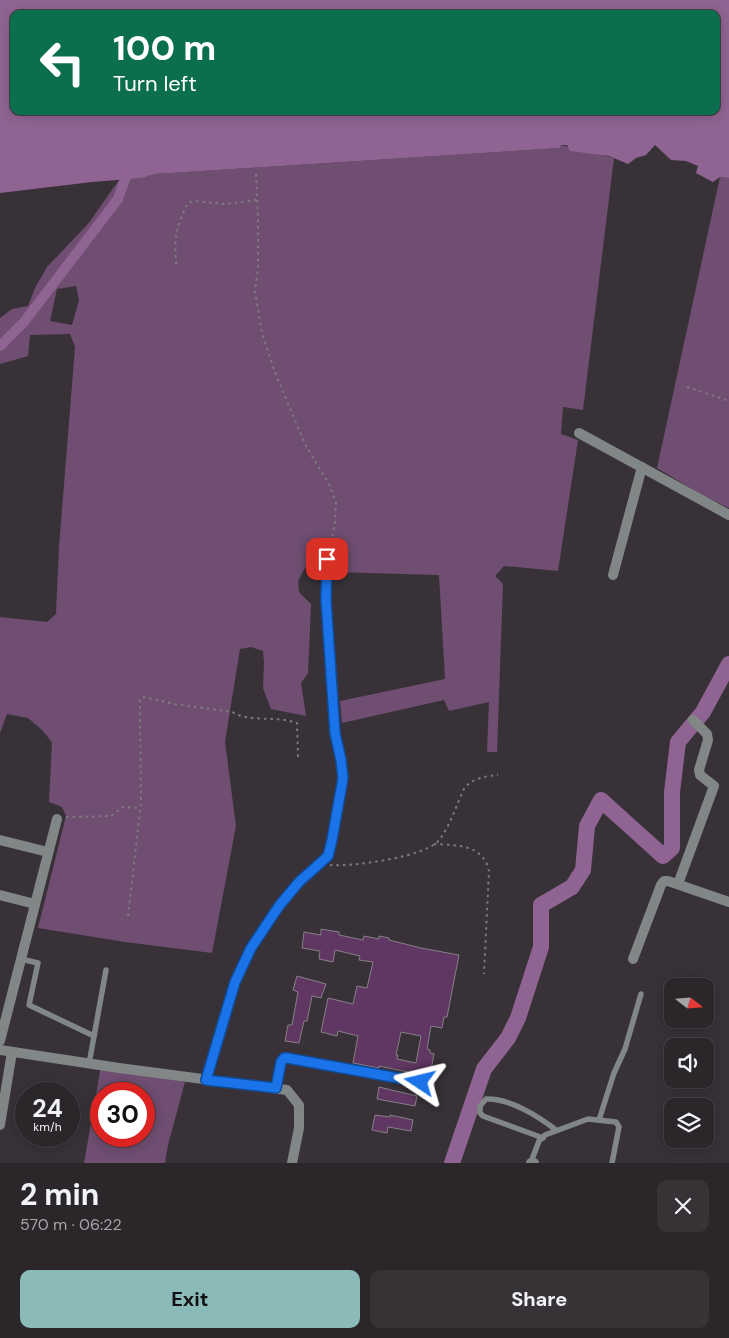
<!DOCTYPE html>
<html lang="en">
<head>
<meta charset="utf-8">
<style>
	body { margin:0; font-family:"DM Sans",sans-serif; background:#363236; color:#f1f3f6; height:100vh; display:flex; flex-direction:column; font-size:19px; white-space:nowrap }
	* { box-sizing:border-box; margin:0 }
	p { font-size:16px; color:#a5a5a8 }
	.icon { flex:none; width:28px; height:28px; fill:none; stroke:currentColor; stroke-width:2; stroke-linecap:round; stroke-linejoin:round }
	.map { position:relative; height:1163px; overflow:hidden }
	.side { display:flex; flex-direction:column; background:#2a262a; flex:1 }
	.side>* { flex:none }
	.banner { position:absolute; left:10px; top:10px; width:710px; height:105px; border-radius:10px; box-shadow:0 2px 12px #0003,0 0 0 1px #464347; background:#0b6e4f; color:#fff; overflow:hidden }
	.needle { width:32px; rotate:107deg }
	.tools { position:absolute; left:664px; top:978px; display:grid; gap:10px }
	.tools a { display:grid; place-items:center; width:50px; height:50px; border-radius:10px; background:#2a262a; box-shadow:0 2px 12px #0003,0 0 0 1px #464347; font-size:25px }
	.speed { position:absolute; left:15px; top:1082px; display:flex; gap:10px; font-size:25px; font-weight:700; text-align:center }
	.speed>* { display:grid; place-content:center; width:65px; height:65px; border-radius:50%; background:#2a262a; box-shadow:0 2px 12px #0003,0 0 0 1px #464347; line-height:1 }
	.speed small { font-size:12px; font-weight:400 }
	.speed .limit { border:8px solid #d22; background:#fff; color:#111 }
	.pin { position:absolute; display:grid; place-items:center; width:42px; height:42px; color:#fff; margin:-21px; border-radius:10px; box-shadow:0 2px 8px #0006 }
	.me { position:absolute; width:55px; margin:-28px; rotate:280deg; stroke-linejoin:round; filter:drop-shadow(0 0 4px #0008) }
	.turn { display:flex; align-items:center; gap:18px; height:105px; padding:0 20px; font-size:22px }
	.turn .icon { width:65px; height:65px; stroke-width:2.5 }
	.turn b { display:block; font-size:35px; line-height:42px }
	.round { display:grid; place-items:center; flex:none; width:52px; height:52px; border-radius:10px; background:#363236 }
	.head { display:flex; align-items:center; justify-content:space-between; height:85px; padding:0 20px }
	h1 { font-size:30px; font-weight:700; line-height:38px }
	.cta { display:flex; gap:10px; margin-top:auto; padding:10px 20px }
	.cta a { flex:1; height:58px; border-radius:10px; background:#8bbbb9; color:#111; font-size:20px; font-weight:700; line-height:58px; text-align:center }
	.cta a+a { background:#363236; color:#f1f3f6 }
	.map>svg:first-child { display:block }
	.green { fill:#6f4e71; fill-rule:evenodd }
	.water { fill:#906492; fill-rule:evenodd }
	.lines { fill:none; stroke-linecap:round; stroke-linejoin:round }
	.canal { stroke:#906492; stroke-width:10 }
	.river { stroke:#906492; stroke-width:16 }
	.building { fill:#603762; stroke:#868087; fill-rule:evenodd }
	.path { stroke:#7f7a7f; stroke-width:2; stroke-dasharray:2.5 4; stroke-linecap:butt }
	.service { stroke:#818686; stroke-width:5.5 }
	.minor { stroke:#818686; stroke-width:10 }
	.route-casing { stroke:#114b97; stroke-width:12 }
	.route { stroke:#1a73e8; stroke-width:9 }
</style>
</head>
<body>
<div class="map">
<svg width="729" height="1163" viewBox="0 0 729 1163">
	<rect width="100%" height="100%" fill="#383238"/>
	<g class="green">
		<path d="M561 145 614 158 583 410 563 407 561 434 578 440 558 571 504 566 495 576 503 584 497 752H487L489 702 449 711 444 700 342 723 340 701 445 679 439 575 332 572 333 554 312 555 298 581 299 592 311 604 308 673 301 683 306 716 271 709 263 688 264 663 263 651 251 647 240 649 225 742 236 826 212 953 125 942 38 928 66 816 62 807 49 802 52 742 41 729 28 718 7 714 0 733V617L47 622 56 614 59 547 75 347 70 334 30 335 28 356 0 364V318L12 309 28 306 35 288 47 267 88 224 119 180 142 178 155 174 560 148ZM76 286 79 300 72 325 50 321 57 289Z"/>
		<path d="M720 177 729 178V508L702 495 657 468Z"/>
		<path d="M101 1066 185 1082 168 1145 165 1163H84ZM101 1094H144V1136H101Z"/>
	</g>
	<path class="water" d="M0 0H729V178L720 177 713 182 696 173 698 166 686 161 671 160 655 145 646 155 636 158 628 164 609 156 570 151 567 145H561L560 148 155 174 142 178 92 182 0 193ZM14 14H716V111H14Z"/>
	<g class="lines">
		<path class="canal" d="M0 346 24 322 118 199 129 168"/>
		<path class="river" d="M452 1163 484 1069 508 1038 518 1018 541 947V905L572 887 583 870 587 826 601 800 663 856 672 848V792L678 742 703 712 729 664"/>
	</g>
	<g class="building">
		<path d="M321 929 339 932V935L363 940 364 936 379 939V936L389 938V940L421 948 459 955 447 1017H444L442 1028 431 1026 427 1049 430 1050V1053L434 1054 431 1070 435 1071 432 1084H435L433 1094 421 1091 427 1083 426 1079 422 1075 379 1066V1068L353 1063 358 1036 338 1031 337 1036 321 1032 328 998 353 1004 357 986 367 988 373 962 359 960 360 956 335 950 333 962 319 959 320 951 302 948 304 932 321 935ZM401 1032 421 1036 416 1063 397 1059 398 1055H396Z"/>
		<path d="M297 976 326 984 321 998 312 996 307 1021H304L299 1043 285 1041 288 1025H292L298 992 293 990Z"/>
		<path d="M379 1087 417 1096 415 1106 377 1099Z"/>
		<path d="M375 1115 390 1117V1115L413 1120 411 1131 388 1127 387 1133 372 1130Z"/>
	</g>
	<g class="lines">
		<g class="path">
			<path d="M256 174 258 219V267L255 292 262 333 274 370 305 444 330 486 336 503 335 523 329 551"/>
			<path d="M176 264C174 239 176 226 188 203L194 201 225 204 257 200"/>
			<path d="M687 387 729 401"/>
			<path d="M66 817 111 816 123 807 140 808"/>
			<path d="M434 844C450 845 474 844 484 859 487 862 488 868 489 871L484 974"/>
			<path d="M330 865C351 867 428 857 440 839 451 824 457 803 465 787 475 778 485 776 498 775"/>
			<path d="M128 916 141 803 140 699 144 697 175 704 232 712C251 723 275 715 297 723L298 757"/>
		</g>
		<g class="service">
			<path d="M21 959 38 963 29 1005 94 1036"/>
			<path d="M89 1064 106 970"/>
			<path d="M206 1079 235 983 251 947 279 906 299 883 329 856 341 798 343 778 341 760 335 733 326 600 327 559"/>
			<path d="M599 1120 614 1073 625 1049 641 994"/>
			<path d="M543 1138 483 1116 480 1113V1106L486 1099C509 1098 538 1116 556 1130"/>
			<path d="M531 1162 539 1141 545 1135 588 1119 616 1122 619 1127 612 1163"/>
		</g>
		<g class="minor">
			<path d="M579 433 729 515"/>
			<path d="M613 575 642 467"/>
			<path d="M0 840 48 852"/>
			<path d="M678 884 714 786 700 775 699 770 708 740 707 734 693 720"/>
			<path d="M0 895 35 904"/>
			<path d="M633 959 661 885 664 881H668L729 902"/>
			<path d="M0 1041 57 819"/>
			<path d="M0 1050 119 1068 287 1090 299 1105V1128L292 1163"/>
			<path d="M276 1089 281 1062 284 1058H287L420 1082"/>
			<path d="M0 1125 12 1052"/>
			<path d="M531 1163H534"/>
		</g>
	</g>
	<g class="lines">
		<defs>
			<path id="route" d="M327 559 326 600 335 733 341 760 343 778 332 840 328 856 299 882 279 906 251 948 235 982 206 1080 276 1088 281 1062 284 1058H287L420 1082"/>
		</defs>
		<use href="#route" class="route-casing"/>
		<use href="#route" class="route"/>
	</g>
</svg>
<div class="tools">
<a><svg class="needle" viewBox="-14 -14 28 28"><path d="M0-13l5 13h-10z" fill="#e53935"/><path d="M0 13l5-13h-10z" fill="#a5a5a8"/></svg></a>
<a><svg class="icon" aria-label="sound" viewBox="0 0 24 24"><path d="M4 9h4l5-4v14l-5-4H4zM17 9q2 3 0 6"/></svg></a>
<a><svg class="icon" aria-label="layers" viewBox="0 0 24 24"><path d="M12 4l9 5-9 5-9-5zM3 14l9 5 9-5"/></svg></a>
</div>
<div class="speed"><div>24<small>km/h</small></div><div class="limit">30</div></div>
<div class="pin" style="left:327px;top:559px;background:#d93025"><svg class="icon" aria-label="arrive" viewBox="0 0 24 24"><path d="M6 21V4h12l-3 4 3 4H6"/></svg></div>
<svg class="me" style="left:420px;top:1082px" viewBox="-20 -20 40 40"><path d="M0-17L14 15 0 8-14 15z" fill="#1a73e8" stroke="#fff" stroke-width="4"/></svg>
<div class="banner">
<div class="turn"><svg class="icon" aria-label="left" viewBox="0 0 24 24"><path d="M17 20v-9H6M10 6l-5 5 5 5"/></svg><div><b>100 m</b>Turn left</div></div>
</div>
</div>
<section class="side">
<div class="head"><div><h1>2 min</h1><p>570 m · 06:22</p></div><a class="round"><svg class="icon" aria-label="close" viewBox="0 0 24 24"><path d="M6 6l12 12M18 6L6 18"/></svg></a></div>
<div class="cta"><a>Exit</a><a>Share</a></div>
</section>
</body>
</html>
